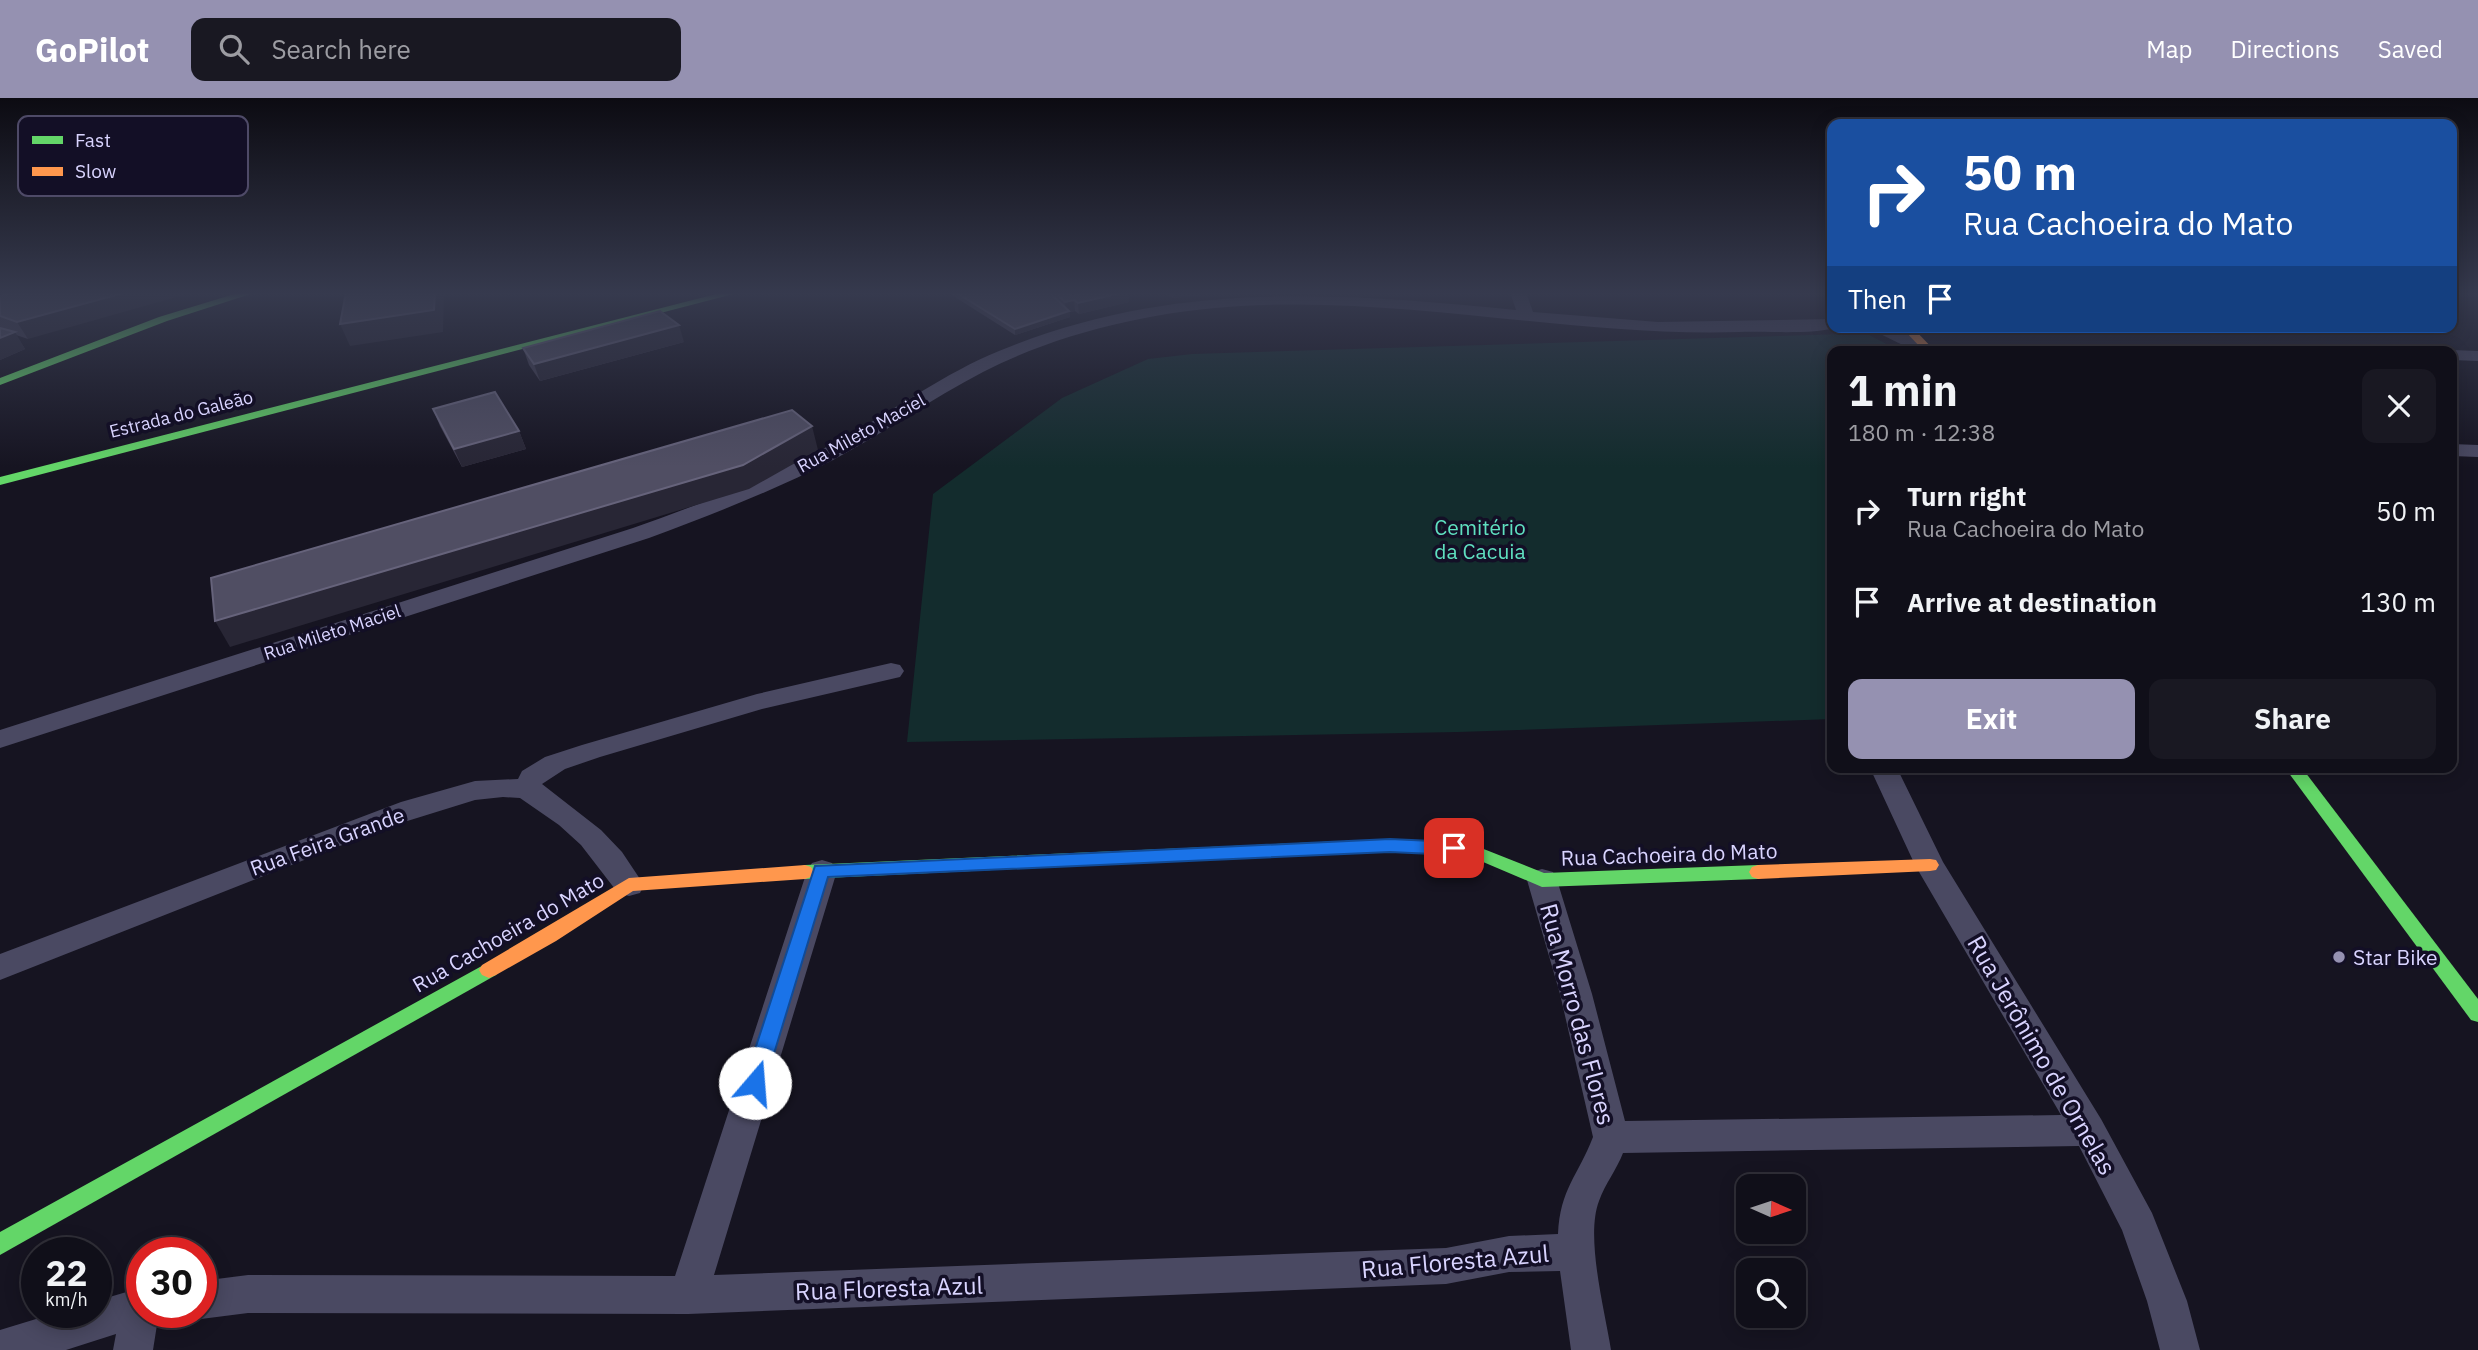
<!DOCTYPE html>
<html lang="en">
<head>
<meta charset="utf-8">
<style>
	body { margin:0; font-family:"IBM Plex Sans",sans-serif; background:#191822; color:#f1f3f6; height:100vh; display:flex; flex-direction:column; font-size:26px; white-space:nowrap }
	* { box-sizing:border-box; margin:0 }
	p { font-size:23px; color:#9c9ca2 }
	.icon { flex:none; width:38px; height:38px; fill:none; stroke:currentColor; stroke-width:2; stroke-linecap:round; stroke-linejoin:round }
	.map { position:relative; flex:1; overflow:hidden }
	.details { position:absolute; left:1827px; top:248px; width:630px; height:427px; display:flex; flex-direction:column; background:#100f19; border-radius:14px; box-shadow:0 4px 18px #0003,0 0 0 2px #302f38 }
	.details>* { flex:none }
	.hud { position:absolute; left:1827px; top:21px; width:630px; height:214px; border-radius:14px; box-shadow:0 4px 18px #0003,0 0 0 2px #302f38; background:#1a4fa0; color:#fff; overflow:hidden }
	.needle { width:46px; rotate:93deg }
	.tools { position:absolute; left:1736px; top:1076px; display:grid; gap:14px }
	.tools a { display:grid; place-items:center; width:70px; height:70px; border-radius:14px; background:#100f19; box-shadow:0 4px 18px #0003,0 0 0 2px #302f38; font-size:35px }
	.speed { position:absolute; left:21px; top:1139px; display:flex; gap:14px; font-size:35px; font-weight:700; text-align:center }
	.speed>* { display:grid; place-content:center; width:91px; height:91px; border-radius:50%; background:#100f19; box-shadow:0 4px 18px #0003,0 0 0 2px #302f38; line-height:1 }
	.speed small { font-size:18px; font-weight:400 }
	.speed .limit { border:10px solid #d22; background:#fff; color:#111 }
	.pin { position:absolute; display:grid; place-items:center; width:60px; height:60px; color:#fff; margin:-30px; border-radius:14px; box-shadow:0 4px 10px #0006 }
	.me { position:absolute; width:77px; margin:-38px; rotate:18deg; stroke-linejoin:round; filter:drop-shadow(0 0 5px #0008) }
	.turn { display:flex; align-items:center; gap:24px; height:147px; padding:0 21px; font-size:32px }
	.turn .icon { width:91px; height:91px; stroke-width:2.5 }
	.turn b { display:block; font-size:49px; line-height:60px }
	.then { display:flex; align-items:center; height:66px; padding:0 21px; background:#0003; gap:14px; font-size:26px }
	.round { display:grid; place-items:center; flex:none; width:74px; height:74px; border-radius:14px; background:#191822 }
	.overview { display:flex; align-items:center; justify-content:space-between; height:119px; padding:0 21px }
	h1 { font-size:42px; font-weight:700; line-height:52px }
	.cta { display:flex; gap:14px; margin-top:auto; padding:14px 21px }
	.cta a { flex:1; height:80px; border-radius:14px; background:#9591b1; color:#fff; font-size:28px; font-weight:700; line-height:80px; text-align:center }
	.cta a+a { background:#191822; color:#f1f3f6 }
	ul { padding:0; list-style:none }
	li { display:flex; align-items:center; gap:21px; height:91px; padding:0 21px }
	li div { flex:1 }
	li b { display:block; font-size:26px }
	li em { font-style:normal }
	header { display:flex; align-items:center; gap:42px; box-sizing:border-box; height:98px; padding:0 35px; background:#9591b1; color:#fff }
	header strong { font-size:33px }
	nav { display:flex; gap:38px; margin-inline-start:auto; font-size:24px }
	.search { width:490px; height:63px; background:#191822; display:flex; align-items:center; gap:18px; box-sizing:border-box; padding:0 24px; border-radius:14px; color:#9c9ca2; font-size:26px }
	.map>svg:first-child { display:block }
	.green { fill:#132c2d }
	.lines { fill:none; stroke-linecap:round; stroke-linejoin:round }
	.street { fill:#4a4962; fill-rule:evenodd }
	.fast { fill:#63d668; fill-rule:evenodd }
	.slow { fill:#ff974d; fill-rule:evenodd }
	.wall { fill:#403d50 }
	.shaded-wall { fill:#282635 }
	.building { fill:#504e63; stroke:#66637b; stroke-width:2 }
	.route { fill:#1a73e8; stroke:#114b97; stroke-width:2 }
	.poi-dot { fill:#9591b1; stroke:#130f26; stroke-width:2.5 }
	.labels { text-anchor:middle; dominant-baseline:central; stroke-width:7; stroke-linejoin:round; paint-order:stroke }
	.far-street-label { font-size:18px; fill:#d9d4ff; stroke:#130f26 }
	.park-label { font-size:21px; fill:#5fe0c0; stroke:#130f26 }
	.street-label { font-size:21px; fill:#d9d4ff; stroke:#130f26 }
	.poi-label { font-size:21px; fill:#d9d4ff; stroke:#130f26; text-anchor:start }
	.near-street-label { font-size:24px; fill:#d9d4ff; stroke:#130f26 }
	.key { fill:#130f26; stroke:#4e4a67; stroke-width:2 }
	.key-label { font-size:19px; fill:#d9d4ff }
</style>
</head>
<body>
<header>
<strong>GoPilot</strong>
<div class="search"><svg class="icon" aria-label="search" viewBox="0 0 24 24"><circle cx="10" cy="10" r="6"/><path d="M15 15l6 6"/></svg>Search here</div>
<nav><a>Map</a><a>Directions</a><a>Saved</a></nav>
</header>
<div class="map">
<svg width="2478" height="1252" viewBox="0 0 2478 1252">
	<rect width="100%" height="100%" fill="#161421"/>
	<path class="green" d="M1844 236 1869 237 1902 254H1832V621L1458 634 907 644 933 396 1062 300 1148 261 1192 256Z"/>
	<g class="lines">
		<g class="street">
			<path d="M1510 194H1526L1533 214 1658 224 1832 221V229H1838C1815 237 1766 233 1739 234 1573 239 1408 198 1241 208 1154 213 1061 234 983 274 931 301 884 335 833 362 773 393 711 417 649 440L0 650V632L633 430C706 404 779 376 847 338 898 310 945 275 999 253 1171 182 1336 194 1516 212Z"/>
			<path d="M1866 229H1890L1933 248 2323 249 2332 254H1917Z"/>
			<path d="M2452 252 2478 253V263L2452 262V254H2445Z"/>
			<path d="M2452 346 2478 347V359L2452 358Z"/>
			<path d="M891 565 900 567 904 573 900 579 762 611 600 659 565 671 542 686 601 732 622 754 644 787 640 795 629 798 618 795 581 747 559 727 520 700 503 699 475 702 388 729 0 882V856L401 704 475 683 518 681 522 673 545 659 582 647 757 596Z"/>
			<path d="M1870 670H1897L1943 764 2101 1021 2152 1115 2187 1203 2200 1252H2160L2147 1203 2122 1132 2079 1048 1623 1055C1617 1071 1605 1086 1599 1103 1585 1139 1605 1213 1611 1252H1571L1560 1173 1509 1174 1446 1186 688 1216 248 1215 201 1221 187 1214H201V1183L248 1177 675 1178 807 773 812 765 822 762 832 765 837 773 714 1177 1446 1150 1509 1138 1558 1136C1560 1091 1578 1078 1593 1039L1560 896 1527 782 1531 774 1542 771 1553 774 1557 782 1592 896 1625 1023 2061 1017 1915 767Z"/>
			<path d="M140 1190 142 1214H159L153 1252H113L116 1236 66 1252H0V1232L59 1214H96V1203Z"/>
		</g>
		<g class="fast">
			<path d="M241 194H257L167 223 0 287V280L159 219Z"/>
			<path d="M724 194H741L0 387V379Z"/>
			<path d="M2285 670H2302L2478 901V924L2471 922Z"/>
			<path d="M1390 741 1471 746 1544 775 1758 767 1764 769 1767 774 1764 779 1758 781 1542 789 1469 758 1390 753 805 781 799 779 796 774 799 769 805 767Z"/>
			<path d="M489 864 496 867 499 872 496 877 0 1157V1134Z"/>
		</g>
		<g class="slow">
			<path d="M1901 229H1912L1936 254H1925Z"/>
			<path d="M1930 761 1936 762 1939 767 1936 772 1930 773 1758 781 1752 779 1749 774 1752 769 1758 767Z"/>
			<path d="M805 767 811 769 814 774 811 779 805 781 633 793 556 843 496 877 489 880 482 877 479 872 482 867 629 780Z"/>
		</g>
	</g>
	<g class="wall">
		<path d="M18 194 28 241 16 237 25 251 0 262V198Z"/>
		<path d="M947 194H1068L1072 198 1087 194H1128L1129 204 1079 216 1075 213 1070 214V219L1015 237Z"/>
		<path d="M1168 194H1201V197L1173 200 1169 198Z"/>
		<path d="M684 244 540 283 529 267 523 250Z"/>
		<path d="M433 311 519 333 526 351 462 369 440 328Z"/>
	</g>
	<g class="shaded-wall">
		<path d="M127 194H194L28 241 17 224Z"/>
		<path d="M435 194H444L443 234 350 248 340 226Z"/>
		<path d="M1125 194H1128L1129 204 1079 216 1078 205Z"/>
		<path d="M1173 194H1201V197L1173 200Z"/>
		<path d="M1074 202 1075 213 1070 214V219L1015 237V231L1066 214 1065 204Z"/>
		<path d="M679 227 684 244 540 283 534 266Z"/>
		<path d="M15 234 25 251 0 262V240Z"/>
		<path d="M812 328 818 352 749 391 230 549 215 523Z"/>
		<path d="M519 333 526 351 462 369 454 351Z"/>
	</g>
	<g class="building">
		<path d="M18 194H127L17 224 0 218V198Z"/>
		<path d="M346 194H435L434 212 340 226Z"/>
		<path d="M955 194H1049L1069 213 1015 231Z"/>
		<path d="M1054 194H1068L1072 198 1087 194H1125L1078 205 1074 202 1065 204Z"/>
		<path d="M660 213 679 227 534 266 523 250Z"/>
		<path d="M0 230 15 234 0 240Z"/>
		<path d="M495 294 519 333 454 351 433 311Z"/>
		<path d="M792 312 812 328 743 367 215 523 211 480Z"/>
	</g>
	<linearGradient id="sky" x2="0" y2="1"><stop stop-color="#0c0b12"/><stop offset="0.53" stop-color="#363a4e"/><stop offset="1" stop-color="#363a4e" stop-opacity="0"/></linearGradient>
	<rect width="2478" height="369" fill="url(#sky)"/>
	<path class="route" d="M1390 741 1454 744 1460 746 1463 750 1460 755 1454 757 1390 754 828 779 765 985 762 991 755 994 747 991 744 985 815 768Z"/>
	<circle class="poi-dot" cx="2339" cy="859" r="7"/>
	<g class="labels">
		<g class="far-street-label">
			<text transform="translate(181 316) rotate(-14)">Estrada do Galeão</text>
			<text transform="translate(861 335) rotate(-29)">Rua Mileto Maciel</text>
			<text transform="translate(332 534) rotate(-18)">Rua Mileto Maciel</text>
		</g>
		<g class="park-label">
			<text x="1480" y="429">Cemitério<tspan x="1480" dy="24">da Cacuia</tspan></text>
		</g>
		<g class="street-label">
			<text transform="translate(327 743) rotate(-20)">Rua Feira Grande</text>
			<text transform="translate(1669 756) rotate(-2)">Rua Cachoeira do Mato</text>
			<text transform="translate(508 834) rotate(-30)">Rua Cachoeira do Mato</text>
		</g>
		<g class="poi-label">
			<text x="2353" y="859">Star Bike</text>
		</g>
		<g class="near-street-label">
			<text transform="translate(1578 916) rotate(75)">Rua Morro das Flores</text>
			<text transform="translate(2042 957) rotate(60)">Rua Jerônimo de Ornelas</text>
			<text transform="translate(1455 1163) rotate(-5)">Rua Floresta Azul</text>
			<text transform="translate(889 1190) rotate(-2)">Rua Floresta Azul</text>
		</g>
	</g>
	<rect x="18" y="18" width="230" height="80" rx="10" class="key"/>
	<rect x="32" y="38" width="31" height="8" fill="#63d668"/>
	<rect x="32" y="69" width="31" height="9" fill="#ff974d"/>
	<g class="key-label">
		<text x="75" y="49">Fast</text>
		<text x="75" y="80">Slow</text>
	</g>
</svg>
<div class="tools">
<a><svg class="needle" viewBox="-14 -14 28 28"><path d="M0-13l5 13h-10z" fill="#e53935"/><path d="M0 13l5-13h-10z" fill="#9c9ca2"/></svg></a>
<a><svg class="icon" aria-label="search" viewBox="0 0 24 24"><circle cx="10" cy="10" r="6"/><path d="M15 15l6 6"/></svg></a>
</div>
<div class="speed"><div>22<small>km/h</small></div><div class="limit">30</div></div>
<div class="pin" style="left:1454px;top:750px;background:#d93025"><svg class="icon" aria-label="arrive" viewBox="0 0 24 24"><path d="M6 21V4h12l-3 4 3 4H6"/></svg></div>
<svg class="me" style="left:755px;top:985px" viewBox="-20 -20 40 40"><circle r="19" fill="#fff"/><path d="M0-13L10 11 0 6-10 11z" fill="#1a73e8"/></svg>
<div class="hud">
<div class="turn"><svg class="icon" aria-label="right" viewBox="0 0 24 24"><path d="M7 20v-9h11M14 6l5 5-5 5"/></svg><div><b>50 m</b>Rua Cachoeira do Mato</div></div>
<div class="then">Then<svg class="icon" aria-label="arrive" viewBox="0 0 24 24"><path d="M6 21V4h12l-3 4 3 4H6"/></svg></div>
</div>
<section class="details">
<div class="overview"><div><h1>1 min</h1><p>180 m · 12:38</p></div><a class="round"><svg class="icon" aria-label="close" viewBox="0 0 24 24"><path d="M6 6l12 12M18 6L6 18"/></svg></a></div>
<ul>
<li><svg class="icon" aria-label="right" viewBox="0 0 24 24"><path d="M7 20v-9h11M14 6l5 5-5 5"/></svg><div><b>Turn right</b><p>Rua Cachoeira do Mato</p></div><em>50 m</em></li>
<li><svg class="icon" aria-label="arrive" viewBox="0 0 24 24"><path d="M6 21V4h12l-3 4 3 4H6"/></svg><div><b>Arrive at destination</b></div><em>130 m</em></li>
</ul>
<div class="cta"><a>Exit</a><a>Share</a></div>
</section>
</div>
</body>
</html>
